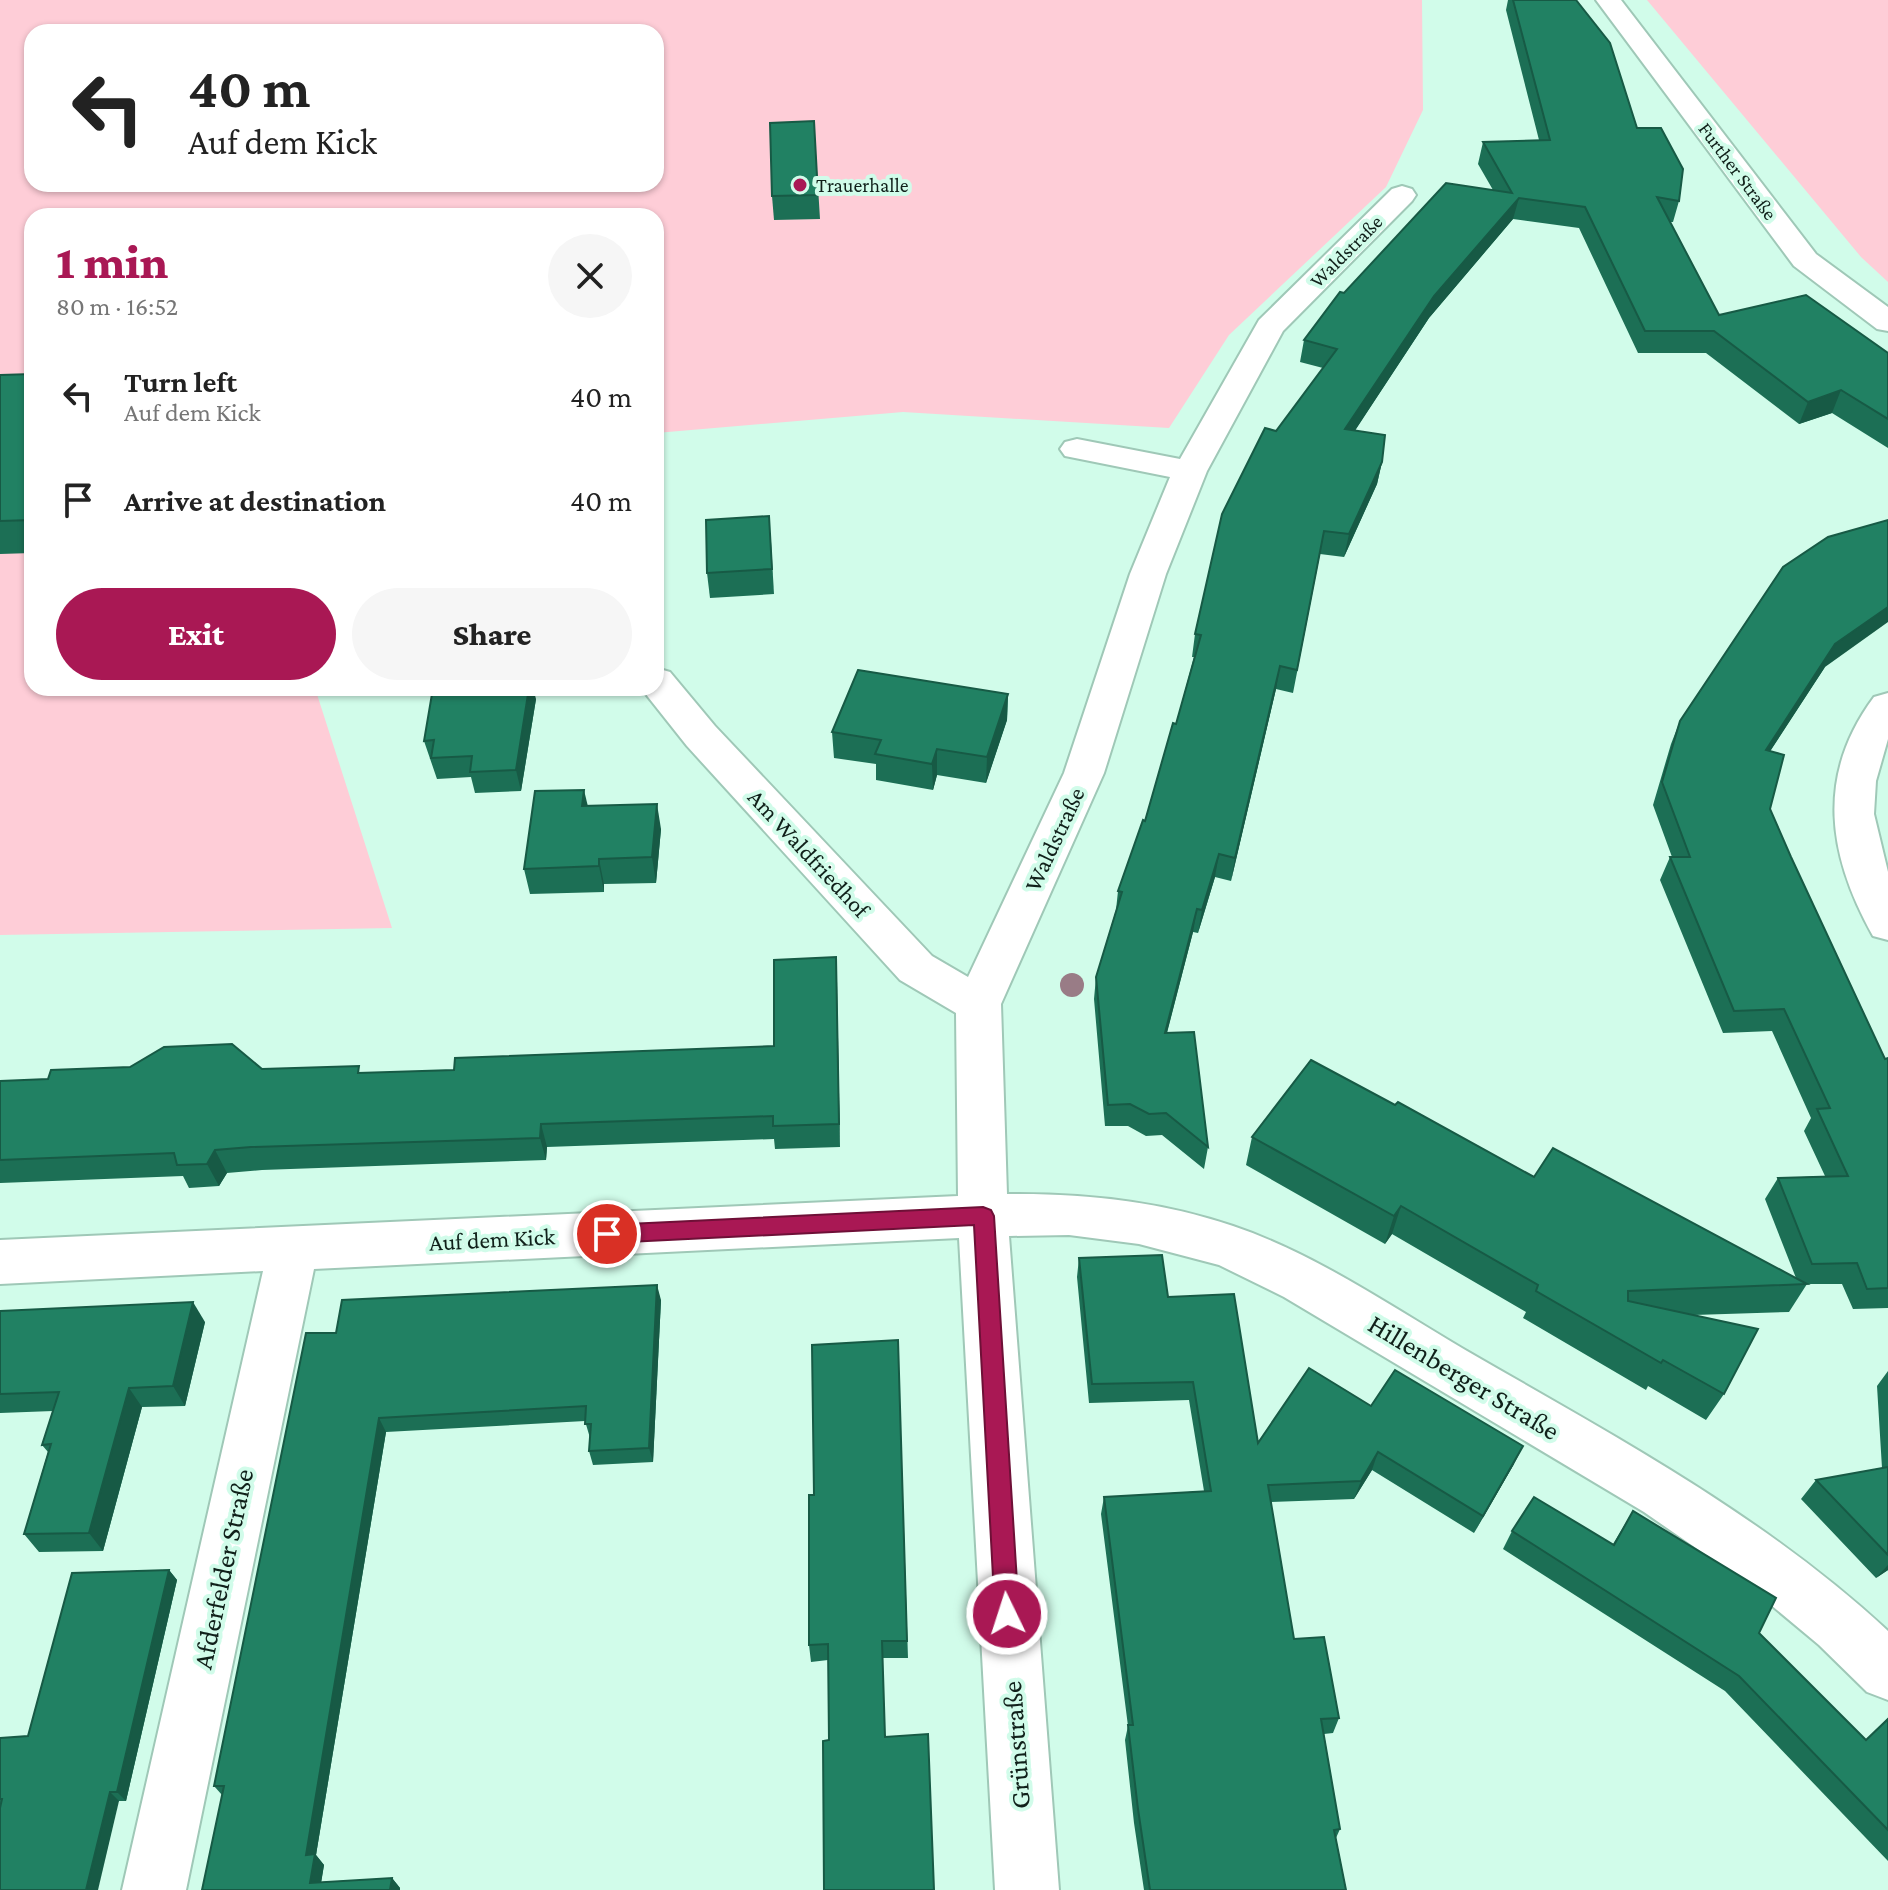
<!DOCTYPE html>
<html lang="en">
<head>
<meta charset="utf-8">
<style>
	body { margin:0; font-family:"Crimson Pro",serif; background:#f6f6f6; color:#222; height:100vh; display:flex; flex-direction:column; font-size:30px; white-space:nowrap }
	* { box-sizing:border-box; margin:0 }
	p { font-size:26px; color:#767676 }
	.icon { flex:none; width:44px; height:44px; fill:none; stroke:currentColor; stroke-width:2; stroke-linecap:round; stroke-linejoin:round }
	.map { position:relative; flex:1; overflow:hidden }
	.drawer { position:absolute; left:24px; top:208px; width:640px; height:488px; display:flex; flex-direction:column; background:#fff; border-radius:24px; box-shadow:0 2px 6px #0004 }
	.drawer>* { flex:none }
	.banner { position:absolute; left:24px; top:24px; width:640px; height:168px; border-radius:24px; box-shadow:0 2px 6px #0004; background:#fff; color:#222; overflow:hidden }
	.pin { position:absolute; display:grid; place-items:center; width:68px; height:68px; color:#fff; margin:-34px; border:4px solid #fff; border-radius:50%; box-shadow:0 2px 8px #0007 }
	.me { position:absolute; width:88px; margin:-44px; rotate:356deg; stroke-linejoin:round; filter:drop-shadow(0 0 6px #0008) }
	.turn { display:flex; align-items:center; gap:28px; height:168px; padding:0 32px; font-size:36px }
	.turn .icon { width:104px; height:104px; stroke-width:2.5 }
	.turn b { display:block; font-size:56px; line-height:68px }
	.round { display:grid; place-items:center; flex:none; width:84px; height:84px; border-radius:42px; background:#f6f6f6 }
	.overview { display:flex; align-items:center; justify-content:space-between; height:136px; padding:0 32px }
	h1 { font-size:48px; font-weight:800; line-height:60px; color:#a91854 }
	.primary-button { display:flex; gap:16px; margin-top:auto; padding:16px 32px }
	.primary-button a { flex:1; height:92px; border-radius:48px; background:#a91854; color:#fff; font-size:32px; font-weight:800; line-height:92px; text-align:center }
	.primary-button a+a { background:#f6f6f6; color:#222 }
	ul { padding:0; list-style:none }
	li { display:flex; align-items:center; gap:24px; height:104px; padding:0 32px }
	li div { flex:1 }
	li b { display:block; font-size:30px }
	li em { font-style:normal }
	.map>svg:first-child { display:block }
	.green { fill:#fecdd7; fill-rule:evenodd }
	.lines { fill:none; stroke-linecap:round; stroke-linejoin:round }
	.street-casing { stroke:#9fc8b7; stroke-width:4 }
	.street { fill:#fff; fill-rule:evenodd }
	.tree { fill:#997c86 }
	.wall { fill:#1c6f55 }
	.shaded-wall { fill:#175a45 }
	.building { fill:#218163; stroke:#175a45; stroke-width:2 }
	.route { fill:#a91854; stroke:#6e1037; stroke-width:2 }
	.poi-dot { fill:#a91854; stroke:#d1fcea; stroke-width:3 }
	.labels { text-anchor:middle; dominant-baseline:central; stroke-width:8; stroke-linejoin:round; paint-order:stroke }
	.far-street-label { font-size:20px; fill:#10201a; stroke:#d1fcea }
	.far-poi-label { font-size:20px; fill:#10201a; stroke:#d1fcea; text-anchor:start }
	.street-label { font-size:24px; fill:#10201a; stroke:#d1fcea }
	.near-street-label { font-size:28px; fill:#10201a; stroke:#d1fcea }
</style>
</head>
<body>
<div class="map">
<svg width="1888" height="1890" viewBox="0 0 1888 1890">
	<rect width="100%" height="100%" fill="#d1fcea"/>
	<g class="green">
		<path d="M0 0H1422L1423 110 1386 187 1229 335 1169 428 903 412 656 433V216H32V688H315L392 928 0 935ZM32 32H656V184H32Z"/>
		<path d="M1647 0H1888V282L1861 257Z"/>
	</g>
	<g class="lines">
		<defs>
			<g id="street">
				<path d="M1596 0H1621L1816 254 1888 307V331L1877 329 1794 266Z"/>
				<path d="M1402 186 1412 189 1416 195 1412 201 1283 331 1207 471 1166 574 1104 773 1001 1004 1007 1194C1084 1193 1160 1201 1233 1226 1316 1254 1392 1307 1467 1351 1614 1436 1763 1515 1888 1631V1700L1867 1692 1819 1645 1735 1575 1644 1512 1284 1297 1219 1265 1139 1244 1069 1235 1009 1236 1059 1890H995L959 1238 314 1269 186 1890H122L263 1271 0 1284V1240L958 1196 956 1013 900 980 687 746 641 688H656V668L670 672 715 726 932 956 968 977 1064 773 1130 574 1170 477 1065 456 1060 449 1065 442 1077 439 1180 459 1259 320 1392 189Z"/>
				<path d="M1888 693V739L1876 781 1874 814 1888 872V940L1873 936C1827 854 1816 775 1874 697Z"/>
			</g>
		</defs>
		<use href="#street" class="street-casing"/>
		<use href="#street" class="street"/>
	</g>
	<circle class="tree" cx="1072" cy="985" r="12"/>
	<g class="wall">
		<path d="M1508 0H1576L1637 128 1679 201 1673 222H1670L1719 315 1888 353V448L1832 413 1799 424 1706 353H1638L1579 228 1513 219 1429 318 1355 430 1382 462 1377 484 1344 557 1320 554 1293 693 1276 689 1231 881 1215 877 1198 933 1193 932 1167 1033 1208 1147 1204 1169 1162 1135 1146 1136 1128 1126H1105L1094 999 1096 977 1116 910 1118 891 1145 821 1176 724 1194 657H1192L1195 634 1276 431 1323 368 1300 362 1304 340 1344 293 1493 190 1478 164 1483 142 1539 140 1506 10Z"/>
		<path d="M814 121 820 219 774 220 772 196Z"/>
		<path d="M32 374V553L0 554V375Z"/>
		<path d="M771 542 774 594 710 598 707 573Z"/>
		<path d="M1825 667 1770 751V809L1791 857 1885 1059 1888 1058V1308L1853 1309 1842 1284H1807L1789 1312 1694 1315 1724 1394 1706 1420 1648 1386 1646 1390 1523 1318 1526 1312 1392 1234 1385 1244 1246 1165 1252 1137 1395 1105 1534 1177 1796 1278 1765 1199 1778 1178 1825 1176 1804 1131 1811 1118 1772 1031 1723 1033 1660 880 1670 857H1672L1653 805 1671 744 1680 721Z"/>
		<path d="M1008 694 1007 720 986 783 937 775 933 790 876 780V764L834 758 832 732Z"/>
		<path d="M536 699 521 791 475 793 471 777 437 779 424 741Z"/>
		<path d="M588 806 661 829 656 883 604 884V892L530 894 524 869Z"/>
		<path d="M836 957 840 1147 775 1149 774 1139 547 1147 546 1160 262 1170 227 1173 219 1186 189 1188 183 1176 0 1183V1081L262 1069 362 1073 454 1070 774 1046Z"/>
		<path d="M1079 1258 1168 1297 1258 1443 1371 1406 1514 1464 1474 1533 1372 1470 1354 1499 1271 1502 1294 1639 1339 1718 1333 1733 1324 1734 1340 1829 1336 1838 1346 1890H1144L1134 1823 1125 1740 1128 1726 1101 1514 1104 1497 1204 1491 1189 1400 1089 1403 1077 1277Z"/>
		<path d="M661 1300 653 1462 593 1465 589 1451 590 1438 585 1421 386 1432 316 1855 324 1865 321 1882 392 1878 400 1888V1890H202L222 1795 214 1786 336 1333Z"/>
		<path d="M0 1311 205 1322 185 1406 142 1407 103 1551 39 1552 24 1534 48 1452 42 1445 53 1411 0 1413Z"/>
		<path d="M898 1340 908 1658H883L829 1740 828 1660 811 1662 809 1645 814 1495Z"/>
		<path d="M1888 1371V1570L1876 1578 1801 1499 1816 1480 1882 1468 1877 1386Z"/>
		<path d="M1633 1511 1759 1633 1866 1740 1888 1718V1861L1725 1691 1503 1549 1512 1531 1613 1544Z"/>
		<path d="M169 1570 177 1580 126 1801H119L0 1890V1738L28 1736Z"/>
	</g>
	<g class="shaded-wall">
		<path d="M1519 198 1513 219 1429 318 1341 452 1345 429 1434 296Z"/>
		<path d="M1841 390 1832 413 1799 424 1808 402Z"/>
		<path d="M1382 462 1377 484 1344 557 1349 534Z"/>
		<path d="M1888 607V622L1825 667 1756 773 1766 750 1835 644Z"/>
		<path d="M1280 666 1276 689 1231 881 1235 858Z"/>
		<path d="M529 688H533L536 699 521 791 516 770Z"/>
		<path d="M1008 694 1007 720 986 783 987 757Z"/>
		<path d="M937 749V775L933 790 932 764Z"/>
		<path d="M584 790 590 815 582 806Z"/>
		<path d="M657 804 661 829 656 883 652 857Z"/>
		<path d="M1219 854 1215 877 1198 933 1202 910Z"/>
		<path d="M599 859 604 884V892L599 866Z"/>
		<path d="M1197 909 1193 932 1161 1055 1165 1033Z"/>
		<path d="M836 957 837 981 840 1147 839 1124Z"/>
		<path d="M541 1124 547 1147 546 1160 540 1138Z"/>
		<path d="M215 1150 227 1173 219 1186 207 1164Z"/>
		<path d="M1401 1206 1392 1234 1385 1244 1394 1216Z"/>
		<path d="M657 1285 661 1300 653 1462 649 1448Z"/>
		<path d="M193 1302 205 1322 185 1406 173 1386Z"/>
		<path d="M129 1388 142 1407 103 1551 89 1533Z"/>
		<path d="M379 1418 386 1432 316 1855 324 1865 320 1890 310 1883 306 1855Z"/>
		<path d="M1523 1446 1514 1464 1474 1533 1483 1516Z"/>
		<path d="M1378 1452 1372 1470 1354 1499 1361 1481Z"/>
		<path d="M1888 1565V1570L1876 1578Z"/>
		<path d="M169 1570 177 1580 126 1801 117 1792Z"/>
		<path d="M110 1792 119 1801 98 1890H86Z"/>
		<path d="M392 1878 400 1888V1890H390Z"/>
	</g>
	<g class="building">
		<path d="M1513 0H1576L1610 43 1637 128H1661L1683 169 1679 201 1657 197 1719 315 1806 295 1888 353V419L1841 390 1808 402 1714 331H1645L1585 207 1519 198 1434 296 1345 429 1385 435 1382 462 1349 534 1324 531 1297 670 1280 666 1235 858 1219 854 1202 910 1197 909 1165 1033 1194 1032 1208 1147 1166 1113 1149 1114 1130 1104 1108 1105 1096 977 1122 892 1118 891 1143 820 1145 821 1173 723 1176 724 1201 635 1195 634 1222 514 1265 428 1276 431 1337 349 1304 340 1340 292 1344 293 1446 183 1512 193 1483 142 1550 140Z"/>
		<path d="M814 121 818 195 772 196 770 123Z"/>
		<path d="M32 374V520L0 521V375Z"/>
		<path d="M769 516 772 569 707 573 706 520Z"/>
		<path d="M1888 520V607L1835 644 1766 750 1784 755 1770 809 1791 857 1885 1059 1888 1058V1288L1867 1289 1857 1263 1812 1264 1778 1178 1848 1176 1817 1109 1830 1108 1784 1009 1734 1011 1670 857H1690L1662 782 1680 721 1783 567 1828 537Z"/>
		<path d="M858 670 1008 694 987 757 937 749 932 764 875 754 881 740 832 732Z"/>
		<path d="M433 688H529L516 770 470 772 472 756 431 758 434 740 424 741Z"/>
		<path d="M584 790 582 806 657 804 652 857 599 859V866L524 869 535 791Z"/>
		<path d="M836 957 839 1124 773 1126V1116L541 1124 540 1138 251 1147 215 1150 207 1164 177 1165 174 1153 0 1160V1081L48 1079 51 1070 130 1067 164 1047 232 1044 262 1069 359 1066 358 1073 454 1070 455 1058 774 1046V960Z"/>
		<path d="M1311 1060 1395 1105 1398 1102 1534 1177 1553 1148 1807 1284 1628 1291V1301L1758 1329 1724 1394 1663 1360 1661 1363 1536 1291 1538 1285 1401 1206 1394 1216 1252 1137Z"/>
		<path d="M1162 1255 1168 1297 1234 1294 1258 1443 1309 1368 1371 1406 1395 1370 1523 1446 1483 1516 1378 1452 1361 1481 1268 1485 1294 1639 1324 1637 1339 1718 1321 1719 1340 1829 1334 1830 1346 1890H1150L1138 1809 1128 1725H1133L1104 1497 1211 1491 1193 1382 1092 1384 1079 1258Z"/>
		<path d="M657 1285 649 1448 589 1451 591 1424H585L586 1406 379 1418 306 1855 315 1854 310 1883 392 1878 390 1890H202L224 1786H214L306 1333H336L342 1300Z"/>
		<path d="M193 1302 173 1386 129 1388 89 1533 24 1534 51 1444 42 1445 59 1392 0 1394V1311Z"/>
		<path d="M898 1340 907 1641H882L885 1737 928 1734 934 1890H824L823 1741 829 1740 828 1644 809 1645V1495H814L812 1345Z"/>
		<path d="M1888 1467V1555L1816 1480Z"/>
		<path d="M1534 1497 1614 1545 1633 1511 1776 1598 1759 1633 1866 1740 1888 1719V1830L1739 1676 1512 1531Z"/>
		<path d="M169 1570 117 1792H110L86 1890H0V1808L2 1799H0V1738L28 1736 72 1573Z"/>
	</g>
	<path class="route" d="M983 1207 991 1210 994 1216 1019 1614 1016 1622 1007 1625 999 1622 995 1614 974 1225 607 1243 599 1240 596 1234 599 1228 607 1225Z"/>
	<circle class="poi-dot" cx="800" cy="185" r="8"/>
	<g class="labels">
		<g class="far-street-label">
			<text transform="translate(1738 171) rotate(53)">Further Straße</text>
			<text transform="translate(1346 251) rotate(-45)">Waldstraße</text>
		</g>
		<g class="far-poi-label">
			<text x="816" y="185">Trauerhalle</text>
		</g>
		<g class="street-label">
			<text transform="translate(1054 839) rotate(-65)">Waldstraße</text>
			<text transform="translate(809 853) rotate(47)">Am Waldfriedhof</text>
			<text transform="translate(492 1239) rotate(-3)">Auf dem Kick</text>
		</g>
		<g class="near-street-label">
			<text transform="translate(1464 1377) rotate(31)">Hillenberger Straße</text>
			<text transform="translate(223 1569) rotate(-78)">Afderfelder Straße</text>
			<text transform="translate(1016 1745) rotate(-94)">Grünstraße</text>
		</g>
	</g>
</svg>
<div class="pin" style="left:607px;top:1234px;background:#d93025"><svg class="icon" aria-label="arrive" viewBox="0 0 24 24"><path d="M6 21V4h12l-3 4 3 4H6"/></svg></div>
<svg class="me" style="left:1007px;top:1614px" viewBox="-20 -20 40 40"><circle r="17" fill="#a91854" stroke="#fff" stroke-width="3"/><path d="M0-11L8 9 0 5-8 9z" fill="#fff"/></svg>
<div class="banner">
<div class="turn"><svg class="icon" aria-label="left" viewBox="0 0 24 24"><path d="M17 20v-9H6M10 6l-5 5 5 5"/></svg><div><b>40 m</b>Auf dem Kick</div></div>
</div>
<section class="drawer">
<div class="overview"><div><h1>1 min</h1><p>80 m · 16:52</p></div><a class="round"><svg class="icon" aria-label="close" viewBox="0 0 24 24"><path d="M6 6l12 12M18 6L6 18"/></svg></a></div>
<ul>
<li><svg class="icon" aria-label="left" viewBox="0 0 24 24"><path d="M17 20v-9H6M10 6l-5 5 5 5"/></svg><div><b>Turn left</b><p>Auf dem Kick</p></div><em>40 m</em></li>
<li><svg class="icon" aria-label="arrive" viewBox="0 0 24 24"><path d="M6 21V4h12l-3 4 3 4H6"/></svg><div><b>Arrive at destination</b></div><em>40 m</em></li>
</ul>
<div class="primary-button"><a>Exit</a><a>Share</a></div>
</section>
</div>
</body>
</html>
